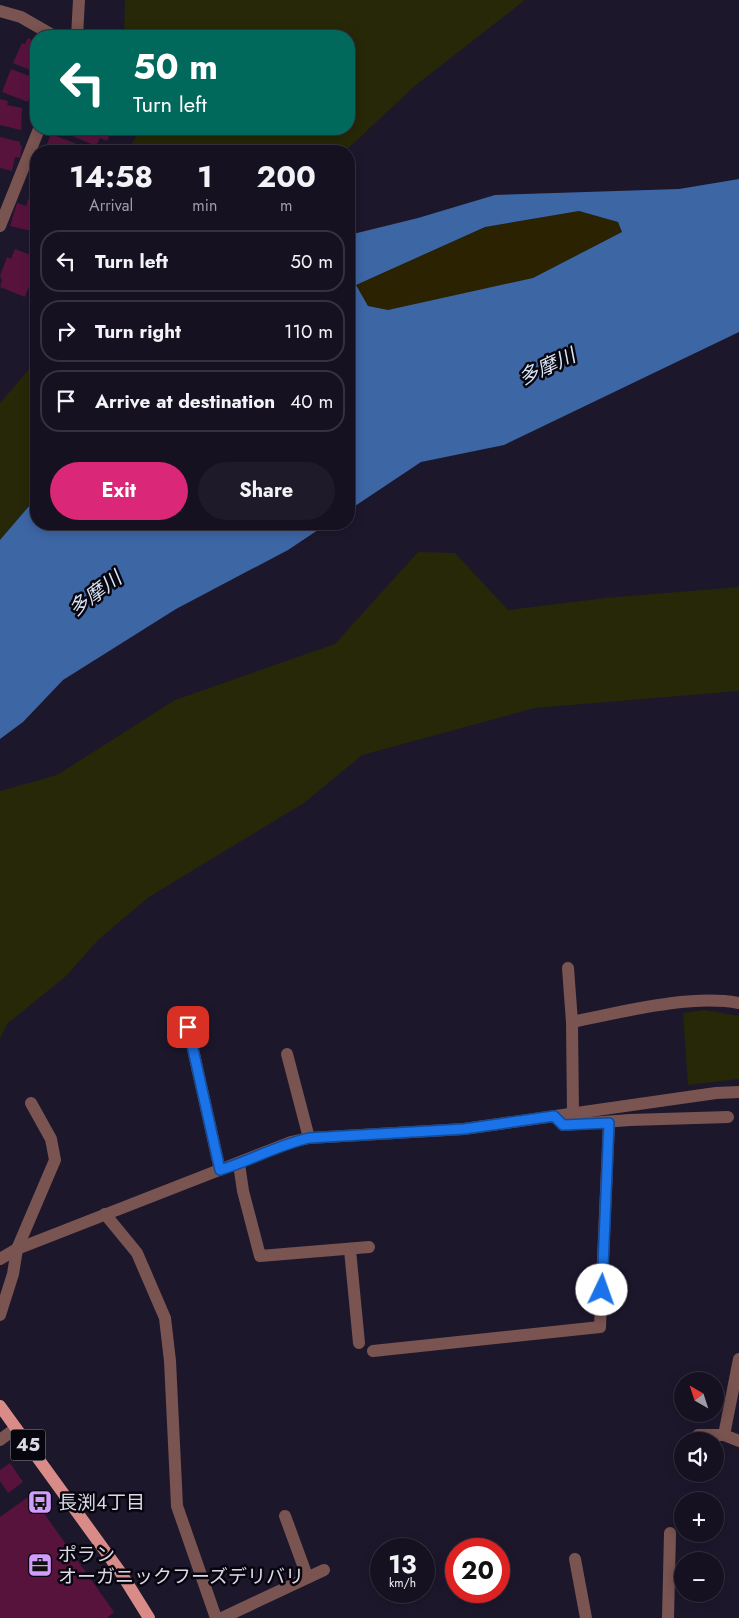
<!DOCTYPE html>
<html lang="en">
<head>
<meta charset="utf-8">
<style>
	body { margin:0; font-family:Jost,"Noto Sans JP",sans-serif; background:#1f1a2a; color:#f1f3f6; height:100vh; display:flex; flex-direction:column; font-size:19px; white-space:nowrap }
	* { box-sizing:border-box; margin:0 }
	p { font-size:16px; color:#9e9da5 }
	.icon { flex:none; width:28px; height:28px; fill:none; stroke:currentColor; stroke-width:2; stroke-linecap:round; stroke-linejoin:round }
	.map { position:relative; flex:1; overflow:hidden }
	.sheet { position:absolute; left:30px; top:145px; width:325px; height:385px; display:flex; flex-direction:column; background:#161121; border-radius:20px; box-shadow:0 2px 12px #0003,0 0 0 1px #35313f }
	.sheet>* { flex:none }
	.guide { position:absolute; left:30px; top:30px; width:325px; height:105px; border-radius:20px; box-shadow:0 2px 12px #0003,0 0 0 1px #35313f; background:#00695c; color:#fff; overflow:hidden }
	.needle { width:32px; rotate:321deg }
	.tools { position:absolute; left:674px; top:1372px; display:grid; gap:10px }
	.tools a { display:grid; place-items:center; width:50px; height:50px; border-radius:50%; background:#161121; box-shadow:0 2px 12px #0003,0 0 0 1px #35313f; font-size:25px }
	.speed { position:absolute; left:370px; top:1538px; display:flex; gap:10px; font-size:25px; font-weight:700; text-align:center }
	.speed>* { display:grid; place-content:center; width:65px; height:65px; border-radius:50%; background:#161121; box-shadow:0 2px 12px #0003,0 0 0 1px #35313f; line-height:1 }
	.speed small { font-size:12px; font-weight:400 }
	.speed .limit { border:8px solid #d22; background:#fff; color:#111 }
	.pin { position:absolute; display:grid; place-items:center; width:42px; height:42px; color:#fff; margin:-21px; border-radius:10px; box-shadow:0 2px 8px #0006 }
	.me { position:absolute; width:55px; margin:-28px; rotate:3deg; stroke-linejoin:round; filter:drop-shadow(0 0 4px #0008) }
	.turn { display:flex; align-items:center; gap:18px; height:105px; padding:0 20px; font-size:22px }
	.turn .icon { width:65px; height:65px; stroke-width:2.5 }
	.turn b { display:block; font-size:35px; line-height:42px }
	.eta { display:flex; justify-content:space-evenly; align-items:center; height:85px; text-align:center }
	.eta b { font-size:30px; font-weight:700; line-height:35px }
	.cta { display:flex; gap:10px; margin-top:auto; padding:10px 20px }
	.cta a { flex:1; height:58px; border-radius:30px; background:#db2777; color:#fff; font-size:20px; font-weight:700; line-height:58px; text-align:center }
	.cta a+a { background:#1f1a2a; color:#f1f3f6 }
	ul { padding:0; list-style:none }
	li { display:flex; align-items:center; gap:15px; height:62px; margin:0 10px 8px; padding:0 10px; border:2px solid #35313f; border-radius:20px }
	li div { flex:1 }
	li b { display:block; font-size:19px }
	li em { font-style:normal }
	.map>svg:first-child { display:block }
	.green { fill:#262807 }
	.sand { fill:#2a2201 }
	.water { fill:#3d66a5; fill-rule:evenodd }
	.building { fill:#58133d }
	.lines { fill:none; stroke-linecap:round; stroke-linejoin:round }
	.minor { stroke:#795451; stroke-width:12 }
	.major { stroke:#d98c87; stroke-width:12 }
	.route-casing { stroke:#114b97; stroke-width:12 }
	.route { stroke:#1a73e8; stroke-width:9 }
	.labels { text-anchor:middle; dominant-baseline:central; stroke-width:5; stroke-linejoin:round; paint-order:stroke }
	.shield { fill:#07050d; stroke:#9c99a6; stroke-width:1 }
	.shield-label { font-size:18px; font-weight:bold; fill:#dcd8e7 }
	.poi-label { font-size:19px; fill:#dcd8e7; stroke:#07050d; text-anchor:start }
	.water-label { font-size:20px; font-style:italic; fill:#d8e4f6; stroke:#07050d }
</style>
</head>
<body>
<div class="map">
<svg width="739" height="1618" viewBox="0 0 739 1618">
	<rect width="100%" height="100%" fill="#1d172c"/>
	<g class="green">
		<path d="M125 0H525L416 85 345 151H127L141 129H349V36H124Z"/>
		<path d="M36 361V498L0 540V403Z"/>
		<path d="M418 552 455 553 508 610 606 598 739 587V691L535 708 362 755 304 803 149 897 99 939 66 976 7 1024 0 1039V791L57 775 175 700 335 644Z"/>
		<path d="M704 1010 739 1016V1079L688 1085 683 1013Z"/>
	</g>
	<path class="sand" d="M579 211 618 222 622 232 533 278 388 311 368 306 355 285 485 227Z"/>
	<g class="water">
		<path d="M739 179V332L504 445 421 462 349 510V235L418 218 495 195 679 189ZM579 211 618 222 622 232 533 278 388 310 368 306 356 285 485 227Z"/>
		<path d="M36 498V524H327L288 550 176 609 63 680 23 722 0 739V540Z"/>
	</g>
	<g class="building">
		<path d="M28 38 36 42 35 72 13 63 22 43 25 44Z"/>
		<path d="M11 69 35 78 28 102 2 92Z"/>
		<path d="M0 99 8 101 7 105 22 108 21 130 0 125Z"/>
		<path d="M67 129H112L107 141 100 138 96 146 65 133Z"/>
		<path d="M51 134 90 149 89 151 45 149Z"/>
		<path d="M0 137 20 142V145L22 146 20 158 15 157 12 171 0 168Z"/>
		<path d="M35 167 36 168V179L31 177Z"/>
		<path d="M28 199 36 201V232L10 226 17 203 26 206Z"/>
		<path d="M15 249 36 257V268L25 297 0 287 2 280 0 276 7 257 11 259Z"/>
		<path d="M10 1463 23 1482 8 1493 0 1481V1470Z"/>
		<path d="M31 1495 114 1612 107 1618H0V1517Z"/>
	</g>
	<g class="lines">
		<g class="minor">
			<path d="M0 11 21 17 54 36"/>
			<path d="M77 36 79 0"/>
			<path d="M0 226 39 129"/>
			<path d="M568 968 572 1022 573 1113"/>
			<path d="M572 1022C623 1012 689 994 739 1003"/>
			<path d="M188 1027 220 1170"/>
			<path d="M287 1054 309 1138"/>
			<path d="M554 1116 563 1125 630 1120 728 1117"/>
			<path d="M239 1164 243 1191 260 1256 369 1247"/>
			<path d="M105 1214 137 1253 165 1318 170 1361 177 1506 216 1618"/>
			<path d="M350 1250 359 1343"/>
			<path d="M0 1259 17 1249 291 1142 309 1138 464 1129 716 1093 739 1092"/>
			<path d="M0 1315 13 1274 17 1249 55 1160 51 1139 31 1103"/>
			<path d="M373 1351 600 1327 609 1123"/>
			<path d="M698 1435H724L739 1441"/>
			<path d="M724 1435 739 1359"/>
			<path d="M0 1440 16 1428"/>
			<path d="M285 1516 307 1576"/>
			<path d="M575 1559 586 1618"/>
			<path d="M222 1618 324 1570"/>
			<path d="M668 1618 670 1533"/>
		</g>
		<path class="major" d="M0 1406 121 1573 149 1618"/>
	</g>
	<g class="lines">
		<defs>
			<path id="route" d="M188 1027 220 1170C250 1161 278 1145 309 1138L464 1129 554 1116 563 1125 609 1123 602 1290"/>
		</defs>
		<use href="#route" class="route-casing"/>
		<use href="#route" class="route"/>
	</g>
	<defs>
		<symbol id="bus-square" viewBox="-11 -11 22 22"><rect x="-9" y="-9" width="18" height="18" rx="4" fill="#d29cfd" stroke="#07050d"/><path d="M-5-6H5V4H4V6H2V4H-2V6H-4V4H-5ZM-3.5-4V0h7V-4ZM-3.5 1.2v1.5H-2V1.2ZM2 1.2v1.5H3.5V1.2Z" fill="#111"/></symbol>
		<symbol id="office-square" viewBox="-11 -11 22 22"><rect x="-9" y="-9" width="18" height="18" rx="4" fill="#d29cfd" stroke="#07050d"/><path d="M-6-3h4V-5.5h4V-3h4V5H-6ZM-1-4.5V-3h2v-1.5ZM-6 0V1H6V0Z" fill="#111"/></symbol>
	</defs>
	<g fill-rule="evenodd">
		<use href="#bus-square" x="26" y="1488" width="28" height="28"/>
		<use href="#office-square" x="26" y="1551" width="28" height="28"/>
	</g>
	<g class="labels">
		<rect class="shield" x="10.5" y="1429.5" width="35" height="31" rx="4"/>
		<g class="shield-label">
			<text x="28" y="1445">45</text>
		</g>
		<g class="poi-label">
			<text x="58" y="1502">長渕４丁目</text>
			<text x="58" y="1554">ポラン<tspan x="58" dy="22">オーガニックフーズデリバリ</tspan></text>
		</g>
		<g class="water-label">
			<text transform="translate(547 367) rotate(-25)">多摩川</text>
			<text transform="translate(95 594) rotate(-37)">多摩川</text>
		</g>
	</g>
</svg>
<div class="tools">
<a><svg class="needle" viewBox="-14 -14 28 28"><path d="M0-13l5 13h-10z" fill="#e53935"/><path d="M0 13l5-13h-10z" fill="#9e9da5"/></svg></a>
<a><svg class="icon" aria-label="sound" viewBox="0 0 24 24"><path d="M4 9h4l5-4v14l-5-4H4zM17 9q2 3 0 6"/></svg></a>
<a>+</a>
<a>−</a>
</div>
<div class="speed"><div>13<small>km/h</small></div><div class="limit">20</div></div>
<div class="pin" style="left:188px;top:1027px;background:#d93025"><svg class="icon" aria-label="arrive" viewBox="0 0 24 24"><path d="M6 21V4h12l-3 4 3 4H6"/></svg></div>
<svg class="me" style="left:602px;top:1290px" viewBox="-20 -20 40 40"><circle r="19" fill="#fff"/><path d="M0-13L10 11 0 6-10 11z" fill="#1a73e8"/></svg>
<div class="guide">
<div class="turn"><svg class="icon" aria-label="left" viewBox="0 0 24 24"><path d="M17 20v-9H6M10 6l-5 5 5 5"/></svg><div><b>50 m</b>Turn left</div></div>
</div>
<section class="sheet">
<div class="eta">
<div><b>14:58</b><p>Arrival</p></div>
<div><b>1</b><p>min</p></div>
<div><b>200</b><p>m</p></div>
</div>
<ul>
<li><svg class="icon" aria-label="left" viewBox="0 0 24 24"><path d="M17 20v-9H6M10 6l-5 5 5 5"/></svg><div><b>Turn left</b></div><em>50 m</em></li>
<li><svg class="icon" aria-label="right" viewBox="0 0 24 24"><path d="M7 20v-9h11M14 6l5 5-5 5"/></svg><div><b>Turn right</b></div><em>110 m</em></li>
<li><svg class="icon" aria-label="arrive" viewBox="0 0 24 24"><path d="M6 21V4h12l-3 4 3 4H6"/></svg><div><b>Arrive at destination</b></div><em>40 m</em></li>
</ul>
<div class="cta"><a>Exit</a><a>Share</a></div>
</section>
</div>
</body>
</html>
